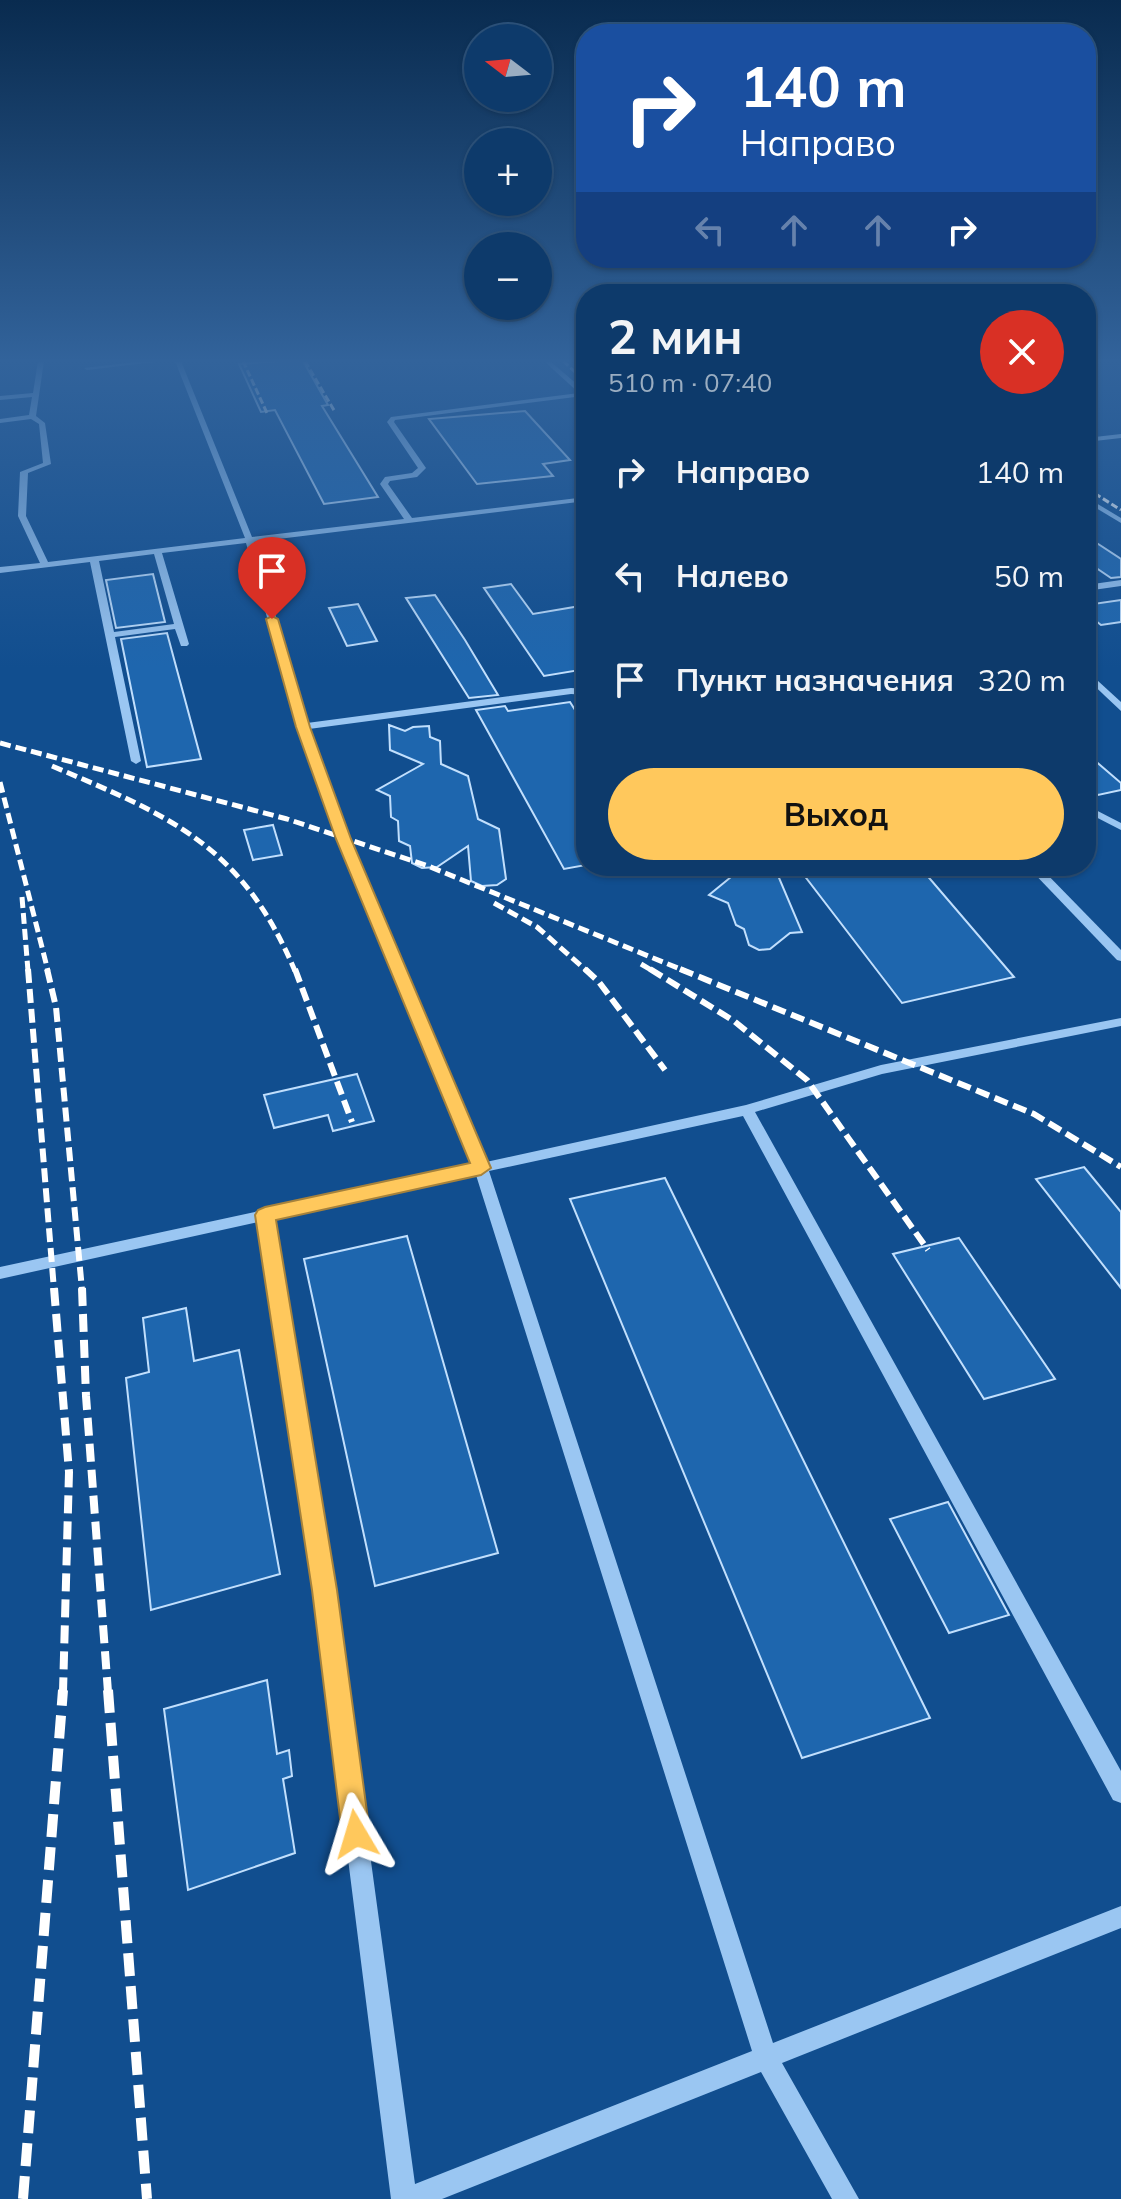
<!DOCTYPE html>
<html lang="ru">
<head>
<meta charset="utf-8">
<style>
	body { margin:0; font-family:Mulish,sans-serif; background:#164171; color:#f1f3f6; height:100vh; display:flex; flex-direction:column; font-size:30px; white-space:nowrap }
	* { box-sizing:border-box; margin:0 }
	p { font-size:26px; color:#9aadc1 }
	.icon { flex:none; width:44px; height:44px; fill:none; stroke:currentColor; stroke-width:2; stroke-linecap:round; stroke-linejoin:round }
	.map { position:relative; flex:1; overflow:hidden }
	.details { position:absolute; left:576px; top:284px; width:520px; height:592px; display:flex; flex-direction:column; background:#0d3a6b; border-radius:32px; box-shadow:0 2px 6px #0004,0 0 0 2px #2d547e }
	.details>* { flex:none }
	.hud { position:absolute; left:576px; top:24px; width:520px; height:244px; border-radius:32px; box-shadow:0 2px 6px #0004,0 0 0 2px #2d547e; background:#1a4fa0; color:#fff; overflow:hidden }
	.needle { width:52px; rotate:286deg }
	.fabs { position:absolute; left:464px; top:24px; display:grid; gap:16px }
	.fabs a { display:grid; place-items:center; width:88px; height:88px; border-radius:50%; background:#0d3a6b; box-shadow:0 2px 6px #0004,0 0 0 2px #2d547e; font-size:40px }
	.pin { position:absolute; display:grid; place-items:center; width:68px; height:68px; color:#fff; margin:-82px -34px; border-radius:50% 50% 50% 0; rotate:-45deg; box-shadow:0 0 8px #0007 }
	.pin .icon { rotate:45deg }
	.me { position:absolute; width:88px; margin:-44px; rotate:353deg; stroke-linejoin:round; filter:drop-shadow(0 0 6px #0008) }
	.turn { display:flex; align-items:center; gap:28px; height:168px; padding:0 32px; font-size:36px }
	.turn .icon { width:104px; height:104px; stroke-width:2.5 }
	.turn b { display:block; font-size:56px; line-height:68px }
	.lanes { display:flex; align-items:center; height:76px; padding:0 32px; background:#0003; justify-content:center; gap:40px; direction:ltr }
	.lanes .off { opacity:.35 }
	.round { display:grid; place-items:center; flex:none; width:84px; height:84px; border-radius:42px; background:#164171 }
	.summary { display:flex; align-items:center; justify-content:space-between; height:136px; padding:0 32px }
	h1 { font-size:48px; font-weight:700; line-height:60px }
	.cta { display:flex; gap:16px; margin-top:auto; padding:16px 32px }
	.cta a { flex:1; height:92px; border-radius:48px; background:#ffc85c; color:#111; font-size:32px; font-weight:700; line-height:92px; text-align:center }
	ul { padding:0; list-style:none }
	li { display:flex; align-items:center; gap:24px; height:104px; padding:0 32px }
	li div { flex:1 }
	li b { display:block; font-size:30px }
	li em { font-style:normal }
	.map>svg:first-child { display:block }
	.building { fill:#1e66ae; stroke:#c1dffd; stroke-width:2 }
	.lines { fill:none; stroke-linecap:round; stroke-linejoin:round }
	.minor { fill:#9ac6f2; fill-rule:evenodd }
	.rail-far4 { stroke:#fff; stroke-width:3; stroke-dasharray:7 3; stroke-linecap:butt }
	.rail-far3 { stroke:#fff; stroke-width:5; stroke-dasharray:11 5; stroke-linecap:butt }
	.rail-far2 { stroke:#fff; stroke-width:6; stroke-dasharray:14 6; stroke-linecap:butt }
	.rail-far1 { stroke:#fff; stroke-width:8; stroke-dasharray:18 8; stroke-linecap:butt }
	.rail { stroke:#fff; stroke-width:10; stroke-dasharray:23 10; stroke-linecap:butt }
	.route { fill:#ffc85c; stroke:#a6823c; stroke-width:2 }
</style>
</head>
<body>
<div class="map">
<svg width="1121" height="2199" viewBox="0 0 1121 2199">
	<rect width="100%" height="100%" fill="#114e8f"/>
	<g class="building">
		<path d="M278 361H303L328 405 322 406 378 497 324 504 275 410 261 412 239 364Z"/>
		<path d="M525 411 570 460 543 464 553 476 477 484 429 419Z"/>
		<path d="M1086 536 1121 559V577L1111 578 1086 561Z"/>
		<path d="M153 574 165 622 116 628 106 580Z"/>
		<path d="M511 584 533 614 586 605V669L544 676 484 588Z"/>
		<path d="M435 595 465 640 498 695 469 698 406 598Z"/>
		<path d="M1121 600V622L1101 625 1086 613V605Z"/>
		<path d="M358 604 377 641 347 646 329 608Z"/>
		<path d="M167 633 201 759 147 767 121 639Z"/>
		<path d="M570 702 577 713 586 711V865L564 869 476 710 505 706 508 711Z"/>
		<path d="M389 725 405 731 413 727 429 726 430 737 440 741 441 764 468 776 478 819 499 829 506 879 497 885 482 886 471 881 468 846 437 867 422 868 412 863 410 846 399 841 398 821 391 817 390 796 377 790 423 764 390 750Z"/>
		<path d="M1086 753 1121 783V790L1098 795 1086 784Z"/>
		<path d="M273 825 282 855 253 860 244 830Z"/>
		<path d="M727 866H774L802 932 790 933 770 949 759 950 749 945 744 929 736 925 728 903 709 895 731 877Z"/>
		<path d="M797 866H919L1014 977 902 1003Z"/>
		<path d="M357 1074 374 1121 333 1131 328 1115 274 1128 264 1095Z"/>
		<path d="M1084 1167 1121 1212V1288L1036 1179Z"/>
		<path d="M665 1178 787 1427 930 1718 802 1758 570 1199Z"/>
		<path d="M407 1236 498 1553 375 1586 304 1259Z"/>
		<path d="M959 1238 1055 1379 984 1399 893 1254Z"/>
		<path d="M186 1308 194 1361 239 1350 280 1574 151 1610 126 1378 149 1372 143 1318Z"/>
		<path d="M948 1502 1009 1615 949 1633 890 1519Z"/>
		<path d="M267 1680 277 1754 289 1750 292 1776 283 1779 295 1853 188 1890 164 1709Z"/>
	</g>
	<g class="lines">
		<g class="minor">
			<path d="M38 361H44L36 416 45 423 51 464 28 473 26 516 48 562 245 538 175 361H181L252 537 404 519 380 484 385 477 412 473 418 468 387 422 391 417 579 393 544 361H550L586 392V398L583 396 395 420 394 422 426 468 417 477 390 481 388 484 412 518 586 497V501L254 542 307 723 571 688 586 689V695L571 694 309 729 350 839 486 1162 746 1105 881 1065 1121 1018V1026L882 1074 755 1112 1121 1771V1803L1113 1800 743 1116 489 1171 773 2043 1121 1906V1928L782 2063 859 2199H832L761 2072 442 2199H391L314 1590 258 1222 0 1279V1267L472 1165 338 839 298 727 246 543 162 553 189 644 187 646H181L175 629 115 637 141 761 136 764 131 761 90 562 0 573V567L40 563 18 516 20 472 43 463 39 424 31 419 0 423V419L29 415 32 397 0 400V396L33 393ZM154 554 174 624 114 632 99 561ZM476 1175 752 2051 415 2184 334 1590 273 1219Z"/>
			<path d="M144 361H163L87 370 84 368Z"/>
			<path d="M1121 434V438L1086 442V438Z"/>
			<path d="M1086 497 1121 518V523L1086 502Z"/>
			<path d="M1121 580V586L1086 591V585Z"/>
			<path d="M1086 670 1121 702V711L1086 678Z"/>
			<path d="M1086 805 1121 823V830L1086 812Z"/>
			<path d="M1027 866H1039L1121 950V961L1117 960Z"/>
		</g>
		<g class="rail-far4">
			<path d="M243 361 267 413"/>
			<path d="M305 361 335 412"/>
			<path d="M563 361 586 382"/>
			<path d="M1086 488 1121 510"/>
		</g>
		<g class="rail-far3">
			<path d="M0 743 287 819 428 866 685 971"/>
			<path d="M52 766C170 816 242 845 295 971"/>
			<path d="M0 782 48 971"/>
			<path d="M22 897 28 971"/>
			<path d="M494 903 537 927 587 971"/>
			<path d="M641 964 653 971"/>
		</g>
		<g class="rail-far2">
			<path d="M28 969 54 1290"/>
			<path d="M47 969 56 1007 82 1290"/>
			<path d="M295 969 352 1122"/>
			<path d="M585 969 599 982 665 1070"/>
			<path d="M650 969 734 1021 807 1080 928 1250"/>
			<path d="M680 969 1034 1114 1121 1167"/>
		</g>
		<g class="rail-far1">
			<path d="M54 1288 69 1472 63 1692"/>
			<path d="M82 1288 86 1396 108 1692"/>
		</g>
		<g class="rail">
			<path d="M108 1690 147 2199"/>
			<path d="M23 2199 63 1690"/>
		</g>
	</g>
	<linearGradient id="sky" x2="0" y2="1"><stop stop-color="#092b4f"/><stop offset="0.54" stop-color="#32639b"/><stop offset="1" stop-color="#32639b" stop-opacity="0"/></linearGradient>
	<rect width="1121" height="668" fill="url(#sky)"/>
	<path class="route" d="M272 616 278 619 310 727 351 839 491 1168 481 1175 276 1220 337 1590 370 1834 366 1844 356 1848 346 1844 342 1834 312 1590 255 1215 258 1210 265 1207 470 1163 336 839 296 727 266 619Z"/>
</svg>
<div class="fabs">
<a><svg class="needle" viewBox="-14 -14 28 28"><path d="M0-13l5 13h-10z" fill="#e53935"/><path d="M0 13l5-13h-10z" fill="#9aadc1"/></svg></a>
<a>+</a>
<a>−</a>
</div>
<div class="pin" style="left:272px;top:619px;background:#d93025"><svg class="icon" aria-label="arrive" viewBox="0 0 24 24"><path d="M6 21V4h12l-3 4 3 4H6"/></svg></div>
<svg class="me" style="left:356px;top:1834px" viewBox="-20 -20 40 40"><path d="M0-17L14 15 0 8-14 15z" fill="#ffc85c" stroke="#fff" stroke-width="4"/></svg>
<div class="hud">
<div class="turn"><svg class="icon" aria-label="right" viewBox="0 0 24 24"><path d="M7 20v-9h11M14 6l5 5-5 5"/></svg><div><b>140 m</b>Направо</div></div>
<div class="lanes"><svg class="icon off" aria-label="left" viewBox="0 0 24 24"><path d="M17 20v-9H6M10 6l-5 5 5 5"/></svg><svg class="icon off" aria-label="ahead" viewBox="0 0 24 24"><path d="M12 20V5M6 11l6-6 6 6"/></svg><svg class="icon off" aria-label="ahead" viewBox="0 0 24 24"><path d="M12 20V5M6 11l6-6 6 6"/></svg><svg class="icon" aria-label="right" viewBox="0 0 24 24"><path d="M7 20v-9h11M14 6l5 5-5 5"/></svg></div>
</div>
<section class="details">
<div class="summary"><div><h1>2 мин</h1><p>510 m · 07:40</p></div><a class="round" style="background:#d93025;color:#fff"><svg class="icon" aria-label="close" viewBox="0 0 24 24"><path d="M6 6l12 12M18 6L6 18"/></svg></a></div>
<ul>
<li><svg class="icon" aria-label="right" viewBox="0 0 24 24"><path d="M7 20v-9h11M14 6l5 5-5 5"/></svg><div><b>Направо</b></div><em>140 m</em></li>
<li><svg class="icon" aria-label="left" viewBox="0 0 24 24"><path d="M17 20v-9H6M10 6l-5 5 5 5"/></svg><div><b>Налево</b></div><em>50 m</em></li>
<li><svg class="icon" aria-label="arrive" viewBox="0 0 24 24"><path d="M6 21V4h12l-3 4 3 4H6"/></svg><div><b>Пункт назначения</b></div><em>320 m</em></li>
</ul>
<div class="cta"><a>Выход</a></div>
</section>
</div>
</body>
</html>
